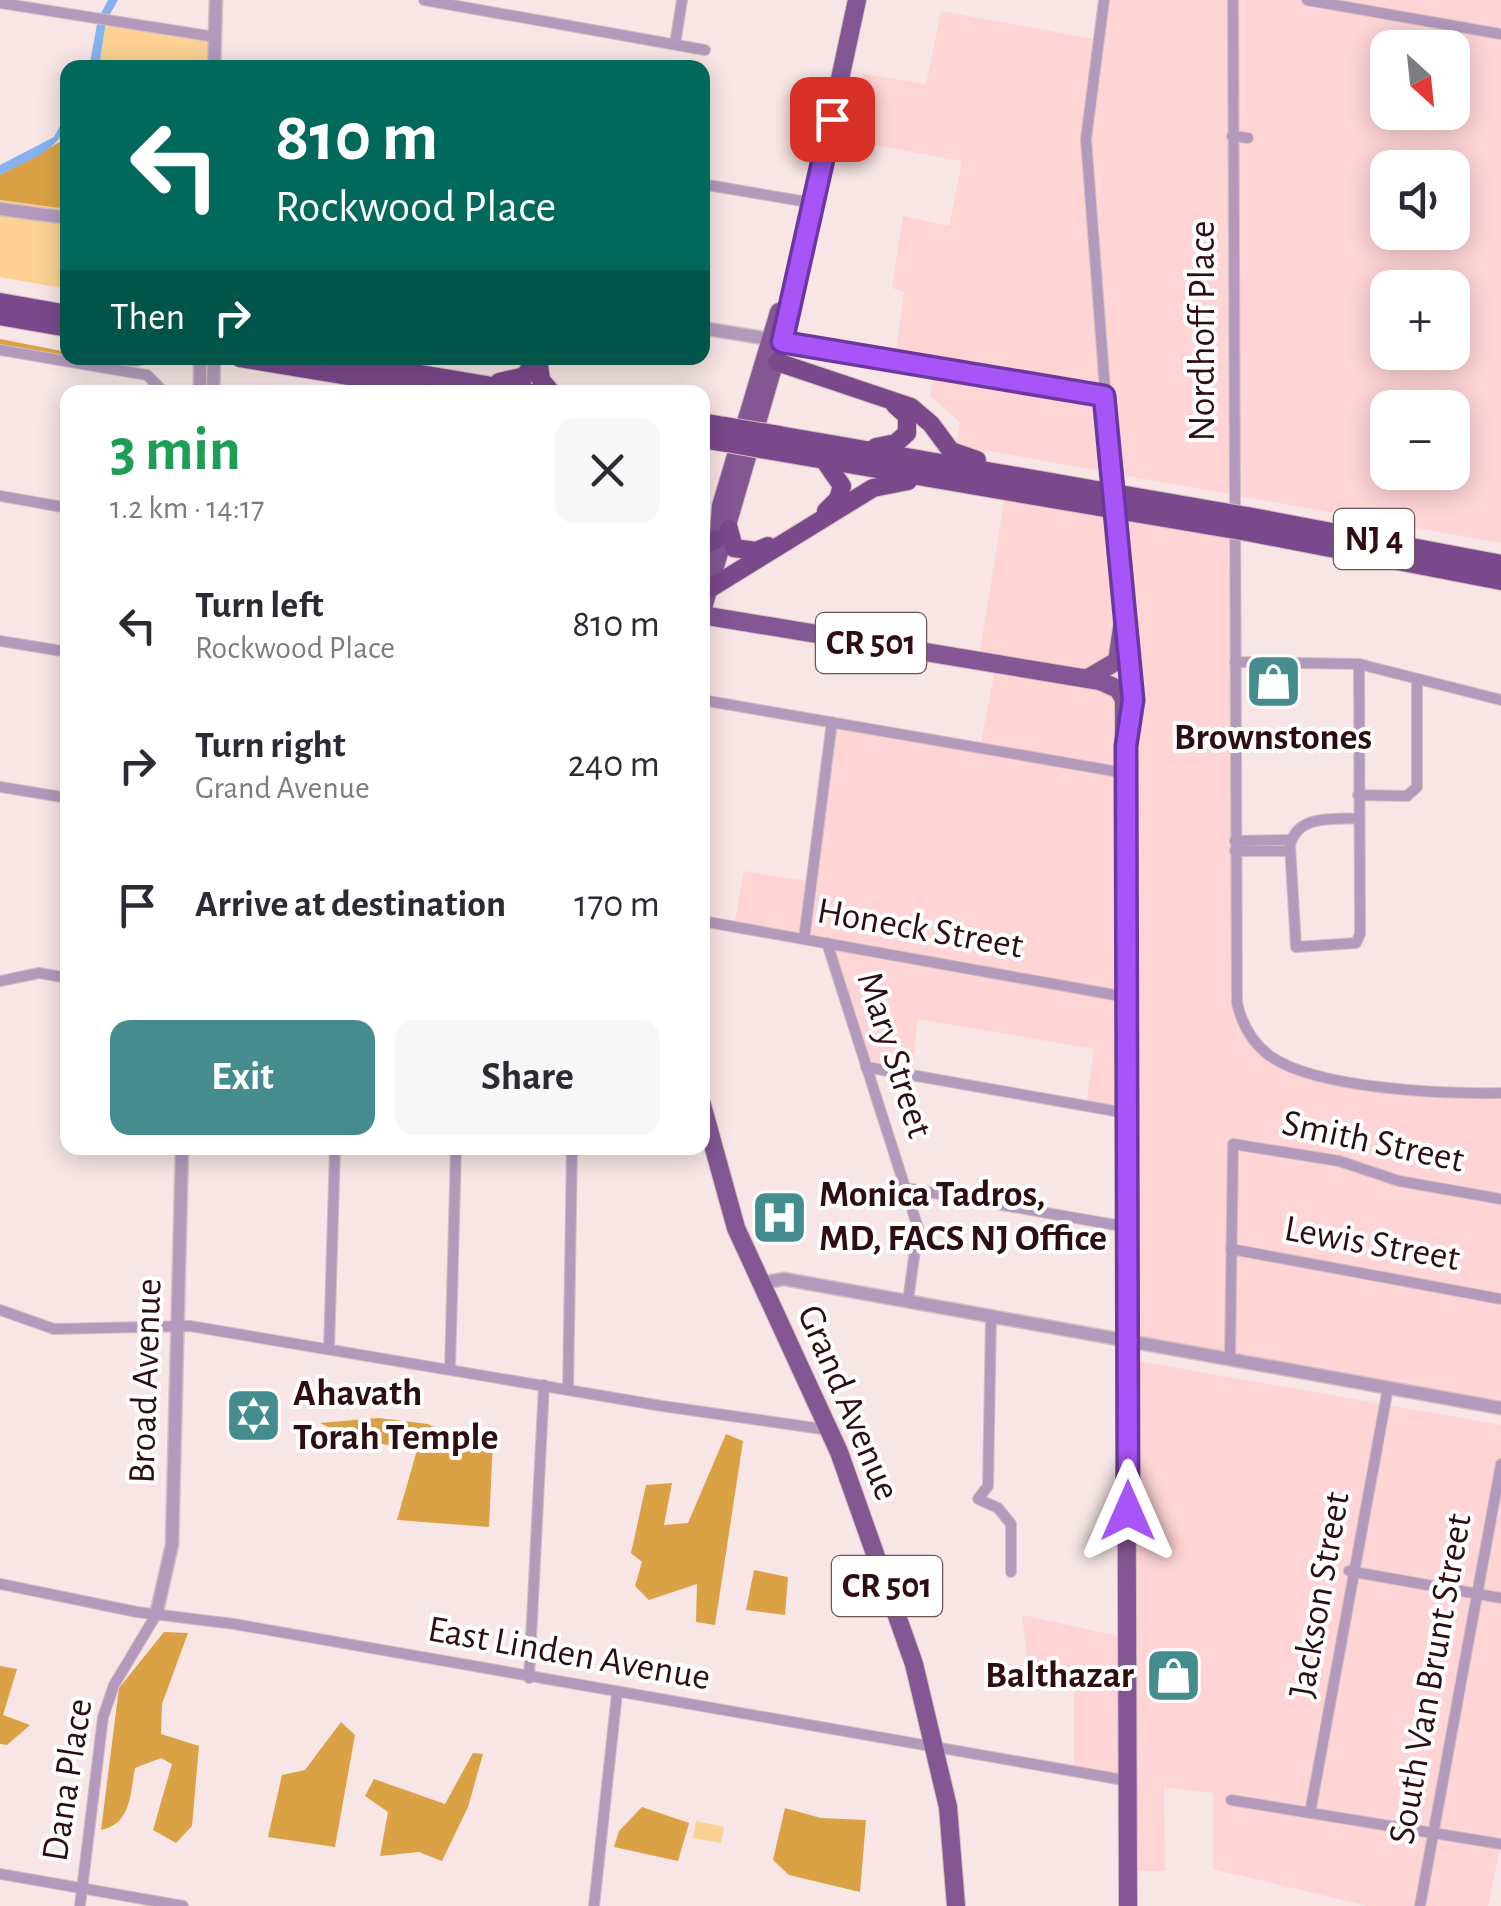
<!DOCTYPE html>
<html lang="en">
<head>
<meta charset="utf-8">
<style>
	body { margin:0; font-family:"Alegreya Sans",sans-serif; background:#f7f7f7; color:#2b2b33; height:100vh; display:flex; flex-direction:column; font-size:38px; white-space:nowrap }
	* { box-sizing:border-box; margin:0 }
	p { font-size:32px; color:#7c7c81 }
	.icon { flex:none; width:55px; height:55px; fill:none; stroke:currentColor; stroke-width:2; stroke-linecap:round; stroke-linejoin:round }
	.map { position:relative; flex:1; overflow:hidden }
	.sheet { position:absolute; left:60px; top:385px; width:650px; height:770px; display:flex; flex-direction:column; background:#fff; border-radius:20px; box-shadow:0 5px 25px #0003 }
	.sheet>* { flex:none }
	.top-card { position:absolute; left:60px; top:60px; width:650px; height:305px; border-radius:20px; box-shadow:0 5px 25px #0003; background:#00695c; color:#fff; overflow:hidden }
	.needle { width:65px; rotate:153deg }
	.tools { position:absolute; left:1370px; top:30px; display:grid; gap:20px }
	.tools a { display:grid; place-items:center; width:100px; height:100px; border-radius:20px; background:#fff; box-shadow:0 5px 25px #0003; font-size:50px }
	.pin { position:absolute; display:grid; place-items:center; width:85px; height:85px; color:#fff; margin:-42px; border-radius:20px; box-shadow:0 5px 15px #0006 }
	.me { position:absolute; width:110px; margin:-55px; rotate:0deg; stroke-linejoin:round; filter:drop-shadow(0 0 8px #0008) }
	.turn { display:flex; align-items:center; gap:35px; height:210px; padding:0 50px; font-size:45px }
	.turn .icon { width:130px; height:130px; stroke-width:2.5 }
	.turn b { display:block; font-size:70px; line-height:85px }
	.then { display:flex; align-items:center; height:95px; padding:0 50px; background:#0003; gap:20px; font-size:38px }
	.round { display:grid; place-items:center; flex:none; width:105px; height:105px; border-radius:20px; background:#f7f7f7 }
	.head { display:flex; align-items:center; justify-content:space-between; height:170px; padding:0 50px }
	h1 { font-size:60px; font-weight:700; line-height:75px; color:#1e9e55 }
	.cta { display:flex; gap:20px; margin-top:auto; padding:20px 50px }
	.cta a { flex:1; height:115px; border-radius:20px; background:#448c8d; color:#fff; font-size:40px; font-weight:700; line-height:115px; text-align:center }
	.cta a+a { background:#f7f7f7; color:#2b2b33 }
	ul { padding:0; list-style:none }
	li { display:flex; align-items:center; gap:30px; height:140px; padding:0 50px }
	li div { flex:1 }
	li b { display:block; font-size:38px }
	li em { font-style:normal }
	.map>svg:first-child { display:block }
	.built { fill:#fed4d5; fill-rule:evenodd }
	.green { fill:#fcd193 }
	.forest { fill:#dba245 }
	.water { fill:#86b3f0 }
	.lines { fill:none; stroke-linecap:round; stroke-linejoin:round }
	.minor-casing { stroke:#d4bebf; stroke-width:12 }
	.tertiary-casing { stroke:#d4bebf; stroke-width:15 }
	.primary-casing { stroke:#d4bebf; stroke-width:20 }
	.trunk-casing { stroke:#d4bebf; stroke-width:20 }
	.minor { stroke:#b39abd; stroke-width:10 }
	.tertiary { stroke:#b39abd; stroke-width:12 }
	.primary { stroke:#835694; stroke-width:18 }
	.trunk { stroke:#7a498c; stroke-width:18 }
	.trunk-bridge-casing { stroke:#d4bebf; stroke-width:20; stroke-linecap:butt }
	.trunk-bridge { stroke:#7a498c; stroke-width:18 }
	.route-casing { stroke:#6d37a1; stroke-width:25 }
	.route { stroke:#a855f7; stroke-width:18 }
	.labels { text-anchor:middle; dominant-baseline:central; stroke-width:8; stroke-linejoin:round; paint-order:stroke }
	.shield { fill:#fff; stroke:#6d5658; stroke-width:2.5 }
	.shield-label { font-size:35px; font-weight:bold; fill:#2f0e11 }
	.street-label { font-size:38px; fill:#2f0e11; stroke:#fff }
	.poi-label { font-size:38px; font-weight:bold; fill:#2f0e11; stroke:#fff; text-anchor:start }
</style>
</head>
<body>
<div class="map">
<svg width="1501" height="1906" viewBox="0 0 1501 1906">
	<rect width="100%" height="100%" fill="#f8e5e5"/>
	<g class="built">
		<path d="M1102 0H1501V543L956 445 960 422 930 396 934 369 895 359 904 292 892 288 903 216 949 226 962 161 848 140 862 74 926 84 941 11 1093 39ZM1388 48H1452V112H1388ZM1388 168H1452V232H1388ZM1388 288H1452V352H1388ZM1388 408H1452V472H1388Z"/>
		<path d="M1006 491 1234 530 1236 996 1260 1047 1294 1068 1412 1090 1501 1093V1408L1129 1341 1127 1113 1086 1105 1094 1049 917 1019 913 1075 866 1067 827 943 734 926 744 871 812 882 832 722 980 748 996 665 978 662Z"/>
		<path d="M1126 1359 1501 1425V1842L1488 1906H1368L1213 1869V1793L1164 1787 1165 1871H1127V1781L1074 1772V1689L1030 1679 1022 1615 1127 1638Z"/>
	</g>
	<g class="green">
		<path d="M106 21 215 37 214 67 99 68Z"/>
		<path d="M0 200 67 209V289L0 277Z"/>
		<path d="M696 1821 724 1827 721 1843 693 1838Z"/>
	</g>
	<g class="forest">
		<path d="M67 129V209L0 200V175L60 142Z"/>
		<path d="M0 339 67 352 68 358H98L144 366 104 367 0 350Z"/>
		<path d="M378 1418 428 1424 465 1443 493 1439 489 1527 397 1520 417 1450 353 1439 320 1423Z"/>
		<path d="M726 1434 743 1441 715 1625 696 1622 697 1584 649 1600 635 1586 642 1562 631 1553 646 1485 672 1483 664 1525 688 1523Z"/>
		<path d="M754 1570 788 1577 785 1615 746 1610Z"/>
		<path d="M164 1632 188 1633 162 1704 161 1734 199 1746 192 1826 176 1843 153 1830 172 1764 161 1758 135 1768C130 1795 131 1824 101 1830L119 1688Z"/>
		<path d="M0 1666 17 1669 3 1715 30 1725 7 1745 0 1744Z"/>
		<path d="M341 1722 355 1735 335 1847 268 1837 282 1775 305 1770Z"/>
		<path d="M473 1753 483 1754 468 1807 442 1861 419 1852 380 1856 388 1812 365 1796 374 1779 445 1804Z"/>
		<path d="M642 1807 689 1823 678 1861 614 1847 619 1831Z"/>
		<path d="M785 1808 821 1818 866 1820 860 1892 789 1875 773 1860Z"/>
	</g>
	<g class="water">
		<path d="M108 0H118L106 21 99 67 89 68 98 19Z"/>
		<path d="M67 113C68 149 29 159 0 175V165L54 137Z"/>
	</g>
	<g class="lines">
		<defs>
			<g id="minor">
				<path d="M424 0 705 50"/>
				<path d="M1104 0 1086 139 1120 587 1131 653V715"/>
				<path d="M1233 0 1237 1003C1242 1024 1252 1043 1270 1056 1317 1089 1443 1094 1501 1093"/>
				<path d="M1307 0 1501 34"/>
				<path d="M0 3 215 37"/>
				<path d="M675 44 682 0"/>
				<path d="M1232 136 1248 138"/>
				<path d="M702 184 813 203"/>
				<path d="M782 342 1104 396"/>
				<path d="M0 350 147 375 164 392"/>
				<path d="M0 496 68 508"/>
				<path d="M0 641 68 652"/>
				<path d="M1235 662 1359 664 1501 700"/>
				<path d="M702 700 1125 773"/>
				<path d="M0 787 68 798"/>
				<path d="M1358 795 1407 796 1417 787V679"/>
				<path d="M1358 818C1332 820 1298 814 1290 845L1296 947 1356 943 1360 934 1359 664"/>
				<path d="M1235 841 1290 840"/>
				<path d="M1235 851H1290"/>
				<path d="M702 921 1126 997"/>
				<path d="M804 939 832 722"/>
				<path d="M827 943 918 1228 908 1301"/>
				<path d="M0 981 39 973 68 978"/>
				<path d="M866 1067 1126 1113"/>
				<path d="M905 1188 1127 1227"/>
				<path d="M1231 1249 1501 1299"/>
				<path d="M0 1310 54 1329 190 1326 662 1406 829 1430"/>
				<path d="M991 1316 988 1486 978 1499 998 1508 1011 1524V1572"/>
				<path d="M329 1349 335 1148"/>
				<path d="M1230 1358 1233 1144 1339 1161 1399 1181 1501 1199"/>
				<path d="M450 1369 456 1148"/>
				<path d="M568 1390 572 1148"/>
				<path d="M1349 1571 1501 1598"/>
				<path d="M0 1584 137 1612 234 1624 1129 1781"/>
				<path d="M529 1678 544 1385"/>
				<path d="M1231 1800 1501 1844"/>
				<path d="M1310 1813 1388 1388"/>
				<path d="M0 1874 183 1906"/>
				<path d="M80 1906 103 1717 114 1685 156 1615"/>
				<path d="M594 1906 617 1693"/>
				<path d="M1420 1906 1501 1464"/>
			</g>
			<g id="tertiary">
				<path d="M214 68 216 0"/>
				<path d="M0 209 68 218"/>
				<path d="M702 328 769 339"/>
				<path d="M200 392V358"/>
				<path d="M213 392 214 358"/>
				<path d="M761 1283 784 1279 1501 1408"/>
				<path d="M156 1615 172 1545 182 1148"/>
			</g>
			<g id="primary">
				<path d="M718 547 721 506 779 312"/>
				<path d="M702 611 792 302 857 0"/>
				<path d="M702 615 1100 681 1118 689 1124 699 1128 1906"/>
				<path d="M1088 678 1117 661 1123 621"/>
				<path d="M702 1105 736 1228 839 1452 914 1664 948 1807 956 1906"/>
			</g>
			<g id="trunk">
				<path d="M0 302 68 314"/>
				<path d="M0 316 68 328"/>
				<path d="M240 358 446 392"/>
				<path d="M324 358 528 392"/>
				<path d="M538 358 541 380 551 392"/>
				<path d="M777 362 911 407 931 424 951 451 977 460"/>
				<path d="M499 382 525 376 536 358"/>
				<path d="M702 422 724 426"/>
				<path d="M779 435 1097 490"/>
				<path d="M702 439 727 443"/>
				<path d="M876 447 896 443 907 433V416L895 405"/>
				<path d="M772 451 1099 507"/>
				<path d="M824 460 842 486 838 499 826 511"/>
				<path d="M1247 516 1501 564"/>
				<path d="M729 529 734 548 756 551 768 546"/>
				<path d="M1247 532 1501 581"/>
				<path d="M702 546 717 539"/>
				<path d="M709 589 873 488 908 481"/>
			</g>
		</defs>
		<use href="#minor" class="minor-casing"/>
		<use href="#tertiary" class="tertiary-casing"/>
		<use href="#primary" class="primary-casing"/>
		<use href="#trunk" class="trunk-casing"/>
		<use href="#minor" class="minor"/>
		<use href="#tertiary" class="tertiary"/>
		<use href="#primary" class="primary"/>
		<use href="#trunk" class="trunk"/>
		<defs>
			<g id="trunk-bridge">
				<path d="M724 426 779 435"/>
				<path d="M727 443 772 451"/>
				<path d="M1097 490 1247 516"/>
				<path d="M1099 507 1247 532"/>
			</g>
		</defs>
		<use href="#trunk-bridge" class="trunk-bridge-casing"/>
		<use href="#trunk-bridge" class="trunk-bridge"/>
	</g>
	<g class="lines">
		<defs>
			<path id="route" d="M832 119 782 342 1104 396 1133 700 1126 746 1128 1511"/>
		</defs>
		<use href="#route" class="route-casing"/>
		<use href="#route" class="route"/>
	</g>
	<defs>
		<symbol id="shop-square" viewBox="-11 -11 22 22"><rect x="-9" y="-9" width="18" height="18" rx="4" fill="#448c8d" stroke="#fff"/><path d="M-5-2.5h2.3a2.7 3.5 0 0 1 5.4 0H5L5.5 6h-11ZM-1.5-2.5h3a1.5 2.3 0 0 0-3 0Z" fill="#fff"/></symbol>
		<symbol id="hospital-square" viewBox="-11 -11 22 22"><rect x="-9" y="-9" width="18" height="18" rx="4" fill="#448c8d" stroke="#fff"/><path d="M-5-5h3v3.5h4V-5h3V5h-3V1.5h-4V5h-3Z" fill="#fff"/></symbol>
		<symbol id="synagogue-square" viewBox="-11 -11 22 22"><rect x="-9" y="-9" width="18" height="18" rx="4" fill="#448c8d" stroke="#fff"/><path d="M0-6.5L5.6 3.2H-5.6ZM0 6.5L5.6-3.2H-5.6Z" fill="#fff"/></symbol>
	</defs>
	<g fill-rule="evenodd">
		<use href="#shop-square" x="1242" y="650" width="63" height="63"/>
		<use href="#hospital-square" x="748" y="1186" width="63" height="63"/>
		<use href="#synagogue-square" x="222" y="1384" width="63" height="63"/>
		<use href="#shop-square" x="1142" y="1644" width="63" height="63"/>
	</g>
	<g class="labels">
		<g class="shield">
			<rect x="1334" y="509" width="80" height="60" rx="8"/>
			<rect x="816" y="613" width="110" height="60" rx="8"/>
			<rect x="832" y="1556" width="110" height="60" rx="8"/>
		</g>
		<g class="shield-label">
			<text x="1374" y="539">NJ 4</text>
			<text x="871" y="643">CR 501</text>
			<text x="887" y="1586">CR 501</text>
		</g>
		<g class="street-label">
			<text transform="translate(1203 331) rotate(-90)">Nordhoff Place</text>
			<text transform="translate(920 929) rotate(10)">Honeck Street</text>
			<text transform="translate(894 1055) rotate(72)">Mary Street</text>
			<text transform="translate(1373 1142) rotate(12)">Smith Street</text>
			<text transform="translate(1372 1244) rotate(10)">Lewis Street</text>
			<text transform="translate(146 1381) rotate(-88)">Broad Avenue</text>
			<text transform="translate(848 1403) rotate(67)">Grand Avenue</text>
			<text transform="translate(1320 1595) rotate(-80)">Jackson Street</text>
			<text transform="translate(569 1654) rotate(10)">East Linden Avenue</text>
			<text transform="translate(1431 1679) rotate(-80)">South Van Brunt Street</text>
			<text transform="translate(68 1780) rotate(-81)">Dana Place</text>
		</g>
		<g class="poi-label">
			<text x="1273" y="738" text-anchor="middle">Brownstones</text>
			<text x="819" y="1195">Monica Tadros,<tspan x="819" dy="44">MD, FACS NJ Office</tspan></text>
			<text x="293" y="1394">Ahavath<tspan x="293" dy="44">Torah Temple</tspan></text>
			<text x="1134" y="1676" text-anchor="end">Balthazar</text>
		</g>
	</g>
</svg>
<div class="tools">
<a><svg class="needle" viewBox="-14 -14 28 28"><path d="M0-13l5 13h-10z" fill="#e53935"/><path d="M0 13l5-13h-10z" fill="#7c7c81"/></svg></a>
<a><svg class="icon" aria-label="sound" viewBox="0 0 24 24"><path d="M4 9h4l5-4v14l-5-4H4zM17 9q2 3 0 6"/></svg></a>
<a>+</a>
<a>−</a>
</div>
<div class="pin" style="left:832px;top:119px;background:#d93025"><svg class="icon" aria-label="arrive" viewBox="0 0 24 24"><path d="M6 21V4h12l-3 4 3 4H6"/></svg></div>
<svg class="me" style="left:1128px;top:1511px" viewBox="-20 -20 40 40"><path d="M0-17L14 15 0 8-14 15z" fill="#a855f7" stroke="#fff" stroke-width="4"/></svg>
<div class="top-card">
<div class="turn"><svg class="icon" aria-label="left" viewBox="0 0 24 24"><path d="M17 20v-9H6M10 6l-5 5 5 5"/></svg><div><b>810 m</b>Rockwood Place</div></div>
<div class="then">Then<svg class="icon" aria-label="right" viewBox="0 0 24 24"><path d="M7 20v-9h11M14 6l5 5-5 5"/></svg></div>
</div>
<section class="sheet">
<div class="head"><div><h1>3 min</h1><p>1.2 km · 14:17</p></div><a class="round"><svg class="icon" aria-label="close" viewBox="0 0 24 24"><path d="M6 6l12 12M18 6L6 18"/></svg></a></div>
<ul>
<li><svg class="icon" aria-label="left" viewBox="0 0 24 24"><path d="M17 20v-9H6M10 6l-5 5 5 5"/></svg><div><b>Turn left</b><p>Rockwood Place</p></div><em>810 m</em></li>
<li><svg class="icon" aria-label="right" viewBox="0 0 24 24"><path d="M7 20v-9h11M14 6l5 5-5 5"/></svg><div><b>Turn right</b><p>Grand Avenue</p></div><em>240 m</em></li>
<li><svg class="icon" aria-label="arrive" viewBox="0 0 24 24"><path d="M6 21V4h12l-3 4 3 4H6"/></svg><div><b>Arrive at destination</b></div><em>170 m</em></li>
</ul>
<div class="cta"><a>Exit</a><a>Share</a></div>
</section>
</div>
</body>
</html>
